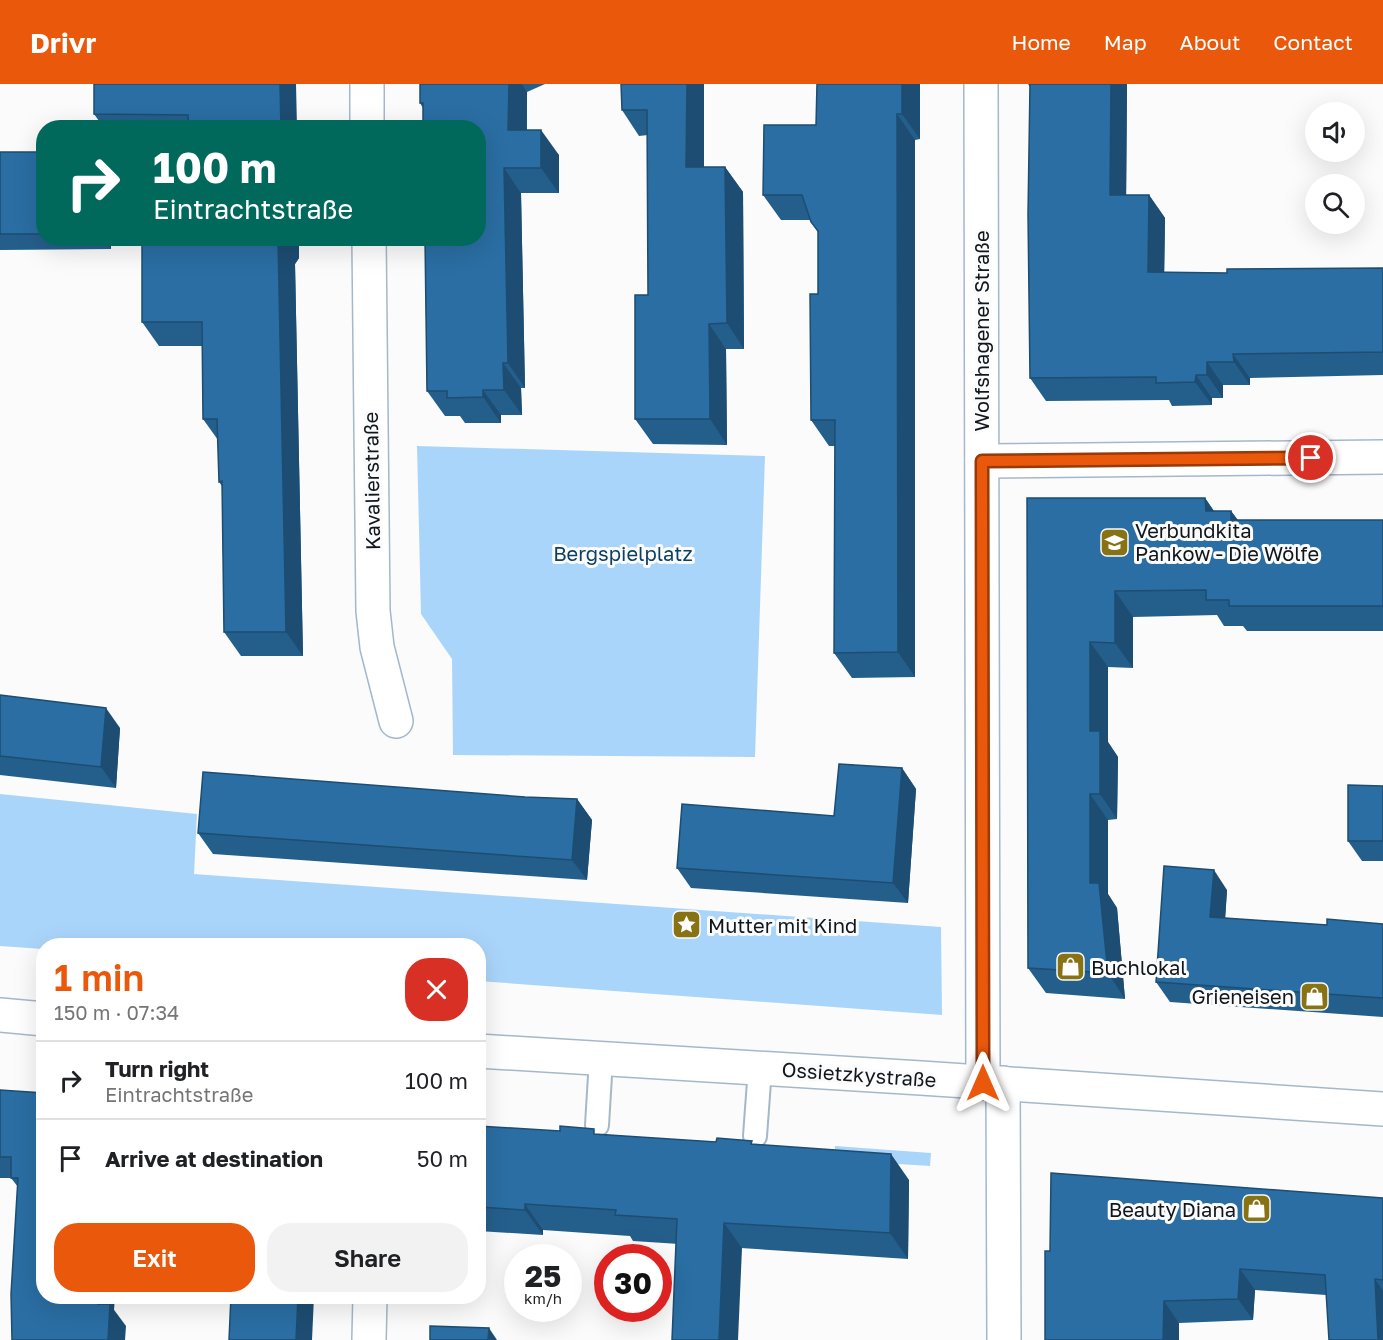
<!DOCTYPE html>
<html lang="en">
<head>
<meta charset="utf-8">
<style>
	body { margin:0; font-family:"Golos Text",sans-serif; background:#f2f2f2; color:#202124; height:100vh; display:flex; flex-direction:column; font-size:22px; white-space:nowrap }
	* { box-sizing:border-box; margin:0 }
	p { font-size:20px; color:#757577 }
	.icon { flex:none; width:33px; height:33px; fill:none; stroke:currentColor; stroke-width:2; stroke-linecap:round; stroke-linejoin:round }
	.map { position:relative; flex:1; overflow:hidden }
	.panel { position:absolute; left:36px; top:854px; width:450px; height:366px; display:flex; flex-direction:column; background:#fff; border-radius:24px; box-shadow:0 6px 24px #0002 }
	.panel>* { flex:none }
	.banner { position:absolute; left:36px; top:36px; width:450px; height:126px; border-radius:24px; box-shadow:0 6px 24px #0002; background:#00695c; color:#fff; overflow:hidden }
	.controls { position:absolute; left:1305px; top:18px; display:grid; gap:12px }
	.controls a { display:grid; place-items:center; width:60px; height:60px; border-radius:50%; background:#fff; box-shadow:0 6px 24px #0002; font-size:30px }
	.speed { position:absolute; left:504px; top:1160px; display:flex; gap:12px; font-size:30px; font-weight:700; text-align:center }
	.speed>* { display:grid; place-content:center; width:78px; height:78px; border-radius:50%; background:#fff; box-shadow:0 6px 24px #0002; line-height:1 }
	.speed small { font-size:15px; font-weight:400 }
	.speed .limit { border:9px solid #d22; background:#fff; color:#111 }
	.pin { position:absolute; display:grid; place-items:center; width:51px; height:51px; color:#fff; margin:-26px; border:3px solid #fff; border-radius:50%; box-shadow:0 2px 6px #0007 }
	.me { position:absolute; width:66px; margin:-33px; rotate:0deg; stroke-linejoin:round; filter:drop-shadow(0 0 4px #0008) }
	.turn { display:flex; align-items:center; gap:21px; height:126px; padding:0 18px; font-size:27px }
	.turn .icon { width:78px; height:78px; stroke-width:2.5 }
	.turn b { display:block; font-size:42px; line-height:51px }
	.round { display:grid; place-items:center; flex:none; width:63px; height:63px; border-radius:24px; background:#f2f2f2 }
	.summary { display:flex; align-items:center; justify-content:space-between; height:102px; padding:0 18px }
	h1 { font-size:36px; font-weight:600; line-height:45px; color:#ea580c }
	.button { display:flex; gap:12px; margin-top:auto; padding:12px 18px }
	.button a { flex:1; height:69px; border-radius:24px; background:#ea580c; color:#fff; font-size:24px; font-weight:600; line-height:69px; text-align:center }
	.button a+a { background:#f2f2f2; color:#202124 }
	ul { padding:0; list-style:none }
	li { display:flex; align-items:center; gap:18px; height:78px; padding:0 18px; border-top:2px solid #e0e0e0 }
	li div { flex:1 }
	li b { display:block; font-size:22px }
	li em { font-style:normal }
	header { display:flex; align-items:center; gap:36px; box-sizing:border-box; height:84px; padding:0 30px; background:#ea580c; color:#fff }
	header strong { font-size:28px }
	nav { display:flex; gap:33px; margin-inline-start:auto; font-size:21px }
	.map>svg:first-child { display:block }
	.green { fill:#aad5fa }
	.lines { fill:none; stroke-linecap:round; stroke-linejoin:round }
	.lane-casing { stroke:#a5b8c9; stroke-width:26 }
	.street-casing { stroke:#a5b8c9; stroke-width:36 }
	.lane { stroke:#fff; stroke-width:22 }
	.street { stroke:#fff; stroke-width:33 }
	.wall { fill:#245f8c }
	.shaded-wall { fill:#1d4d72 }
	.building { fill:#2a6ea3; stroke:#1d4d72; stroke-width:1.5 }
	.route-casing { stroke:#983908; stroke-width:15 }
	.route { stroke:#ea580c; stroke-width:10 }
	.labels { text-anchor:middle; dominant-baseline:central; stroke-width:6; stroke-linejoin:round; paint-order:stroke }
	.street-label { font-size:20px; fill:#0f161c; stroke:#fbfbfb }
	.poi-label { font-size:20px; fill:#0f161c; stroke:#fbfbfb; text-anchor:start }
	.park-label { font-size:20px; fill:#0b3f64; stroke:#fbfbfb }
</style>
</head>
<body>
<header>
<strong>Drivr</strong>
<nav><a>Home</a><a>Map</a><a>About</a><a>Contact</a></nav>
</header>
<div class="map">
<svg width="1383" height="1256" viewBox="0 0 1383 1256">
	<rect width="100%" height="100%" fill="#fbfbfb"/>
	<g class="green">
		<path d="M417 362 765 372 755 673 453 671 452 575 421 530Z"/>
		<path d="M0 710 197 730 194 790 941 843 942 931 479 897 478 861H44L43 865 0 862Z"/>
		<path d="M835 1062 931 1069 930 1082 834 1076Z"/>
	</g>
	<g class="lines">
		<defs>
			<g id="lane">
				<path d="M597 1041 601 975"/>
				<path d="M755 1052 760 984"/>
			</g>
			<g id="street">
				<path d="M367 0V44"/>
				<path d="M981 0 983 999"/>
				<path d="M369 154 373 527 377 563 396 637"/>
				<path d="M982 377 1383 373"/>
				<path d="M0 931 44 935"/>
				<path d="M478 967 921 994 1383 1025"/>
				<path d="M1003 999 1004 1256"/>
				<path d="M369 1256 370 1212"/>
			</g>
		</defs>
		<use href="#lane" class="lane-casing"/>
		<use href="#street" class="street-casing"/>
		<use href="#lane" class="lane"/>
		<use href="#street" class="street"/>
	</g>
	<g class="wall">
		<path d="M94 0 297 44H104L94 30Z"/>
		<path d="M420 0H545L527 8V46L559 71V109H521L525 304H521L522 331H501V339H465L460 332H445L427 307 423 24 420 19Z"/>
		<path d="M704 0V83H725L743 108 744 265H726L727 361 653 360 635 335 648 211V51L639 52 622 26Z"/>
		<path d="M817 0H920V55L915 56V593L852 594 834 569 835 362H829L811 336 818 210V148L810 136H781L763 111 816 41Z"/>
		<path d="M1028 0H1127L1126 111H1149L1165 134 1164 188 1227 189 1383 184V291L1250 294V301H1223V314H1212V321L1172 322 1169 316 1046 317 1030 294V3Z"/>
		<path d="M0 68H44V154H111V165L0 166Z"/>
		<path d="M142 154H298L299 156V174L295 180 303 572H241L224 548 222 402 219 398 218 356 203 335 202 262H159L142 238Z"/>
		<path d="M1027 414H1205L1214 427H1231L1238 436H1383V547H1247L1243 542H1224L1217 531 1133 533V584L1108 583V658L1118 673 1117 735 1108 736V810L1117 824 1125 915 1046 909 1028 884Z"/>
		<path d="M0 611 120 644 116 704 0 691Z"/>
		<path d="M902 684 916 705 908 819 691 804 677 784 834 732Z"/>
		<path d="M1383 702V777H1362L1348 757Z"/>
		<path d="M525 713 577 715 592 736 587 796 213 770 198 749Z"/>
		<path d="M1227 806 1225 834 1327 841 1383 840V933L1170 918 1156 898Z"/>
		<path d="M0 1006 114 1226 126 1242 11 1094H0Z"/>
		<path d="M478 1042 754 1061 909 1096 908 1175 633 1157 630 1152 543 1146V1151L478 1147Z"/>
		<path d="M1383 1114V1256L1326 1211 1255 1206 1253 1236 1179 1239 1050 1167Z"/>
	</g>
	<g class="shaded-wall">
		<path d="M280 0H296L297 44H281Z"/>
		<path d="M509 0H522L527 8 526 72 508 46Z"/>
		<path d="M687 0H704V108L686 83Z"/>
		<path d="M902 0H920V55L902 30Z"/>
		<path d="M1111 0H1127L1126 135 1110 111Z"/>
		<path d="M897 30 915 56V593L898 568Z"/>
		<path d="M541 46 559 71V109L541 84Z"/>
		<path d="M725 83 743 108 744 265 727 239Z"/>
		<path d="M504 84 521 109 525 304 508 279Z"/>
		<path d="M1149 111 1165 134 1164 211 1148 188Z"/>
		<path d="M103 154H111V165Z"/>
		<path d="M280 154H298L299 156V174L295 180 303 572 286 548 278 156Z"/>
		<path d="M709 240 726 265 727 361 710 335Z"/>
		<path d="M1233 270 1250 294V301L1234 278Z"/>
		<path d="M1207 278 1223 301V314L1207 291Z"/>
		<path d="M503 279 521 304 522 331 504 306Z"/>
		<path d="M1196 291 1212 314V321L1195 298Z"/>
		<path d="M483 306 501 331V339L483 313Z"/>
		<path d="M1205 414 1222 439 1206 427Z"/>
		<path d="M1231 427 1249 452 1231 436Z"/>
		<path d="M1115 507 1133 533V584L1115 559Z"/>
		<path d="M1090 558 1108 583V658L1118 673 1117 735 1100 710 1090 647Z"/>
		<path d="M106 624 120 644 116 704 101 683Z"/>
		<path d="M902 684 916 705 908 819 893 799Z"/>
		<path d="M1090 710 1108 736V810L1117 824 1125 915 1108 889 1090 799Z"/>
		<path d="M577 715 592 736 587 796 572 776Z"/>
		<path d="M1214 786 1227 806 1224 853 1210 833Z"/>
		<path d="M891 1070 909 1096 908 1175 890 1149Z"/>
		<path d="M525 1120 543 1146V1151L525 1126Z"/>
		<path d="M724 1139 742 1164 738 1256H719Z"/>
		<path d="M1240 1185 1255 1206 1253 1236 1238 1215Z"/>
		<path d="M1375 1195 1383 1207V1256H1378Z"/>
		<path d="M98 1212H115L114 1226 126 1242 125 1256H108L98 1220Z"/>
		<path d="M298 1212H314L312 1256H296Z"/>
		<path d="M1164 1217 1179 1239V1256H1163Z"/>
		<path d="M489 1244 497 1256H488Z"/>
	</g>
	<g class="building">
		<path d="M94 0H280L281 44H189L188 31 94 30Z"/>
		<path d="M420 0H509L508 46H541V84H504L508 279H503L504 306H483V313L447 314V307H427L425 154H478V44H423V19H420Z"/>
		<path d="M621 0H687L686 83H725L727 239 709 240 710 335H635V211H648L647 26H622Z"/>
		<path d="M817 0H902V30H897L898 568 834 569 835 336H811L810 210H818V147L811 138 802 111H763L764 41H816Z"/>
		<path d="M1030 0H1111L1110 111H1149L1148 188 1227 189V185L1383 184V268L1233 270 1234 278H1207V291H1196L1195 298 1156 299V293L1030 294 1028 130Z"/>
		<rect x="0" y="68" width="44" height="82"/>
		<path d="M142 154H280L278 156 286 548H224L222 397 219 398 217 335H203L202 238H142Z"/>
		<path d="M1027 414H1205L1206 427H1231V436H1383V522H1229V516H1206V506L1115 507V559L1090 558V647H1100V710H1090V799H1099L1108 889 1028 884Z"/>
		<path d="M0 611 106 624 101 683 0 672Z"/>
		<path d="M839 680 902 684 893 799 677 784 682 720 834 732Z"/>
		<path d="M203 688 525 713 577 715 572 776 198 749Z"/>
		<path d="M1348 701 1383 702V757H1348Z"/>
		<path d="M1164 782 1214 786 1210 833 1327 841V835L1383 840V914L1156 898Z"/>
		<path d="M0 1006 44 1009V1212H98V1220H110L108 1256H12L11 1210 18 1094H11V1073H0Z"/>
		<path d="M478 1042 560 1047V1042L594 1045V1050L716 1058 717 1054 752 1057 751 1060 891 1070 890 1149 724 1139 719 1256H672L677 1135 615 1131 616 1126 525 1120V1126L478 1123Z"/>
		<path d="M1051 1089 1383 1114V1196L1375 1195 1378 1256H1329L1325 1191 1240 1185 1238 1215 1164 1217 1163 1256H1045V1167H1050Z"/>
		<path d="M231 1212H298L296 1256H229Z"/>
		<path d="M430 1242 489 1244 488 1256H430Z"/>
	</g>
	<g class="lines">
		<defs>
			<path id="route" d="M983 999 982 377 1311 374"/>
		</defs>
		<use href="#route" class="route-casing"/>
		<use href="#route" class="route"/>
	</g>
	<defs>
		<symbol id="school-square" viewBox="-11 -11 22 22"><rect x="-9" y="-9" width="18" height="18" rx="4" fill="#877214" stroke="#fbfbfb"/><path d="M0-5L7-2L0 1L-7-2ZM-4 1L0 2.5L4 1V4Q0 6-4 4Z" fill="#fff"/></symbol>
		<symbol id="sight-square" viewBox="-11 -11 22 22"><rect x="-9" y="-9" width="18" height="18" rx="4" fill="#877214" stroke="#fbfbfb"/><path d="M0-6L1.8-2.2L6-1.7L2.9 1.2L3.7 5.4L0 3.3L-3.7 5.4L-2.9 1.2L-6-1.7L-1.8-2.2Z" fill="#fff"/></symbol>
		<symbol id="shop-square" viewBox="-11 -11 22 22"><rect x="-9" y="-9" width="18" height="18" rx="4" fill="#877214" stroke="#fbfbfb"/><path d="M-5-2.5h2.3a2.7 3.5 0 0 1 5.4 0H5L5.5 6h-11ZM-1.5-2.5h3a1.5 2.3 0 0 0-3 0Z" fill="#fff"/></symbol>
	</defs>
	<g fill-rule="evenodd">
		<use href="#school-square" x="1098" y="442" width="33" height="33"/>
		<use href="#sight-square" x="670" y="824" width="33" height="33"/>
		<use href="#shop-square" x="1054" y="866" width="33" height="33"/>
		<use href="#shop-square" x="1298" y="896" width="33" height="33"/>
		<use href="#shop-square" x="1240" y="1108" width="33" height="33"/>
	</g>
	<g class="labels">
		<g class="street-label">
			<text transform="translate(981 247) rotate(-90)">Wolfshagener Straße</text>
			<text transform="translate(371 397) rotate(-91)">Kavalierstraße</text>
			<text transform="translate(859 990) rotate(4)">Ossietzkystraße</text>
		</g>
		<g class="poi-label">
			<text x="1135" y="446">Verbundkita<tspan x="1135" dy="23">Pankow - Die Wölfe</tspan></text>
			<text x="708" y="841">Mutter mit Kind</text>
			<text x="1091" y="883">Buchlokal</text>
			<text x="1294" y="912" text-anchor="end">Grieneisen</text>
			<text x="1236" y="1125" text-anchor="end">Beauty Diana</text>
		</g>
		<g class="park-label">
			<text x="623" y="469">Bergspielplatz</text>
		</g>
	</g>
</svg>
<div class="controls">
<a><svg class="icon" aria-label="sound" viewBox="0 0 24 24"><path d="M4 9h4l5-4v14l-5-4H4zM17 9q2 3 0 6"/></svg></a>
<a><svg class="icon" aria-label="search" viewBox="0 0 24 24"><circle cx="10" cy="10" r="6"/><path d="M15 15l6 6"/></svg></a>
</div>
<div class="speed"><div>25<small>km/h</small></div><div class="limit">30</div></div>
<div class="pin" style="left:1311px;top:374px;background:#d93025"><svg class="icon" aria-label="arrive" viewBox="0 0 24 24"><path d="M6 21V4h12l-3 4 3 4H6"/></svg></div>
<svg class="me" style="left:983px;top:999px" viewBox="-20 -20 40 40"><path d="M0-17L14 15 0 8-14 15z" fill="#ea580c" stroke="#fff" stroke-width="4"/></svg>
<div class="banner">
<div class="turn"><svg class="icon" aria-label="right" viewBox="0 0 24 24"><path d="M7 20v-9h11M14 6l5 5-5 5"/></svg><div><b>100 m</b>Eintrachtstraße</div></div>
</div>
<section class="panel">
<div class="summary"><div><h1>1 min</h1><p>150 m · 07:34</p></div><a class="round" style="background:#d93025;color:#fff"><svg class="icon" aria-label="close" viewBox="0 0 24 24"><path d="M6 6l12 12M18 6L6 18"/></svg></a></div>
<ul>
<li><svg class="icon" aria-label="right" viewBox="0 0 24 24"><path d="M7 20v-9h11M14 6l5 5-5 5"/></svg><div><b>Turn right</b><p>Eintrachtstraße</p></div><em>100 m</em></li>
<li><svg class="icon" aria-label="arrive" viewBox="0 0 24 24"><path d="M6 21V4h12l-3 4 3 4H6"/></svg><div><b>Arrive at destination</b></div><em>50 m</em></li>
</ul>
<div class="button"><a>Exit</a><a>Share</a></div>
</section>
</div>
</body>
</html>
